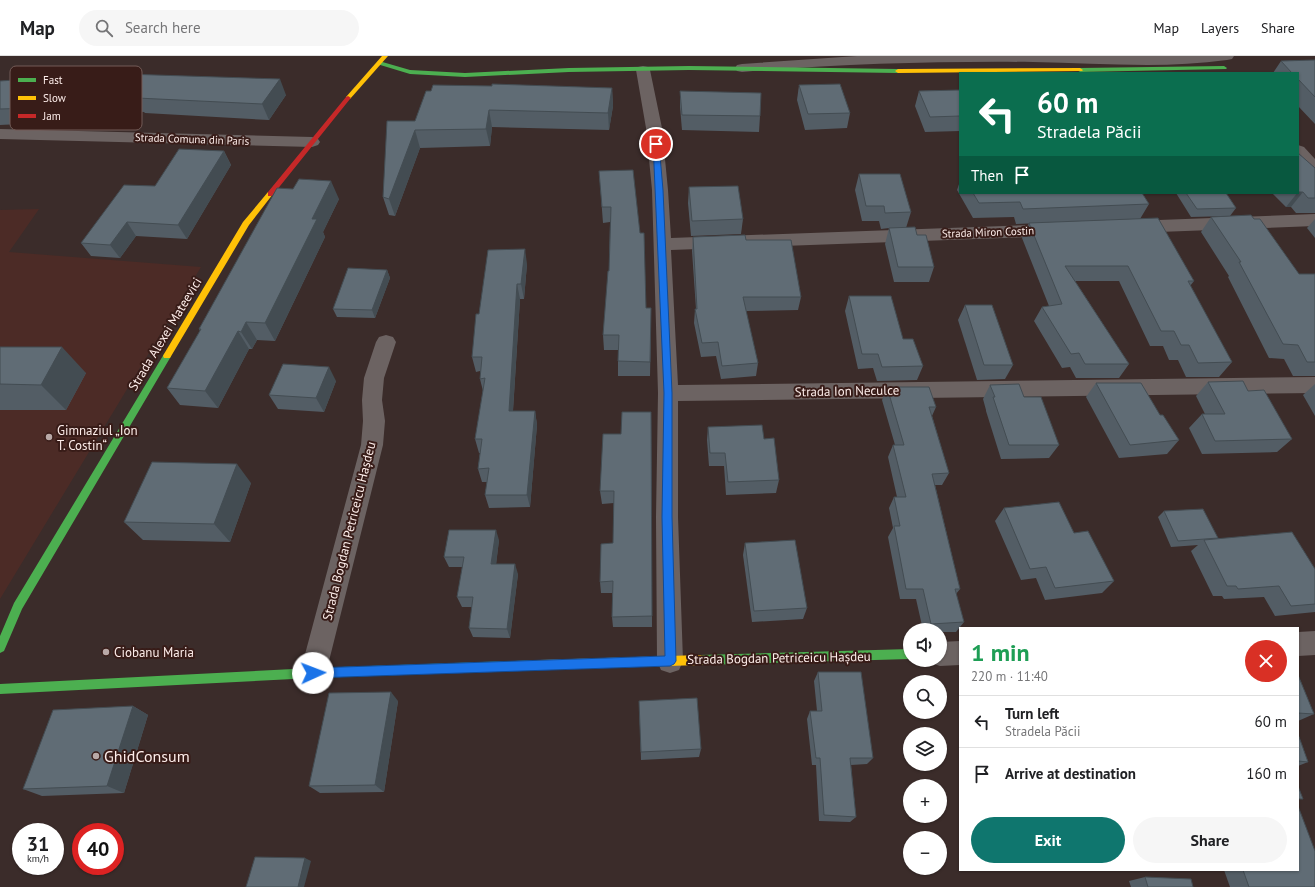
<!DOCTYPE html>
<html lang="en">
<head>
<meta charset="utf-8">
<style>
	body { margin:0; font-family:"PT Sans",sans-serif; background:#f6f6f6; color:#202124; height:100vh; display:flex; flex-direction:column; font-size:15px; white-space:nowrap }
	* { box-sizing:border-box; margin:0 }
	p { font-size:13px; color:#757577 }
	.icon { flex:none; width:22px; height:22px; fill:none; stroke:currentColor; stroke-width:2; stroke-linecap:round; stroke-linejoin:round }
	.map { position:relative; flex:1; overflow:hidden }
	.details { position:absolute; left:959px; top:571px; width:340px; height:244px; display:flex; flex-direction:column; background:#fff; border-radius:0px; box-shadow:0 1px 3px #0004 }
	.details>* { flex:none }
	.guide { position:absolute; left:959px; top:16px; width:340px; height:122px; border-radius:0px; box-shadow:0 1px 3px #0004; background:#0b6e4f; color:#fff; overflow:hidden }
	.controls { position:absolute; left:903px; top:567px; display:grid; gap:8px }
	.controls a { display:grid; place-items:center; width:44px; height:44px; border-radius:50%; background:#fff; box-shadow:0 1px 3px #0004; font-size:20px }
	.speed { position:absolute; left:12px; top:767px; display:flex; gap:8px; font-size:20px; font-weight:700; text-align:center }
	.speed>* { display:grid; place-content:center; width:52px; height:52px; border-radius:50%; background:#fff; box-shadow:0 1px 3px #0004; line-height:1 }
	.speed small { font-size:10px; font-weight:400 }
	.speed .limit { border:6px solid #d22; background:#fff; color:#111 }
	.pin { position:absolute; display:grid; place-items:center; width:34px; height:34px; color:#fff; margin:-17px; border:2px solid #fff; border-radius:50%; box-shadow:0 1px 4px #0007 }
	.me { position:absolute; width:44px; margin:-22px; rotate:88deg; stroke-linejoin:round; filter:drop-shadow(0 0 3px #0008) }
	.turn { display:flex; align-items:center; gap:14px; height:84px; padding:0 12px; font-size:18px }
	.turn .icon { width:52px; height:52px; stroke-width:2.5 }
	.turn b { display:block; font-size:28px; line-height:34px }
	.then { display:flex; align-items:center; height:38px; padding:0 12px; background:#0003; gap:8px; font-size:15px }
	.round { display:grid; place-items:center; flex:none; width:42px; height:42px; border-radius:21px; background:#f6f6f6 }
	.summary { display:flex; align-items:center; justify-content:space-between; height:68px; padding:0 12px }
	h1 { font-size:24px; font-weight:600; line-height:30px; color:#1e9e55 }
	.cta { display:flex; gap:8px; margin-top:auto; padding:8px 12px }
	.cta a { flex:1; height:46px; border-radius:24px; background:#0f766e; color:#fff; font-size:16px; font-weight:600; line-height:46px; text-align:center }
	.cta a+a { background:#f6f6f6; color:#202124 }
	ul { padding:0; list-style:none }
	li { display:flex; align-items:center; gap:12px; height:52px; padding:0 12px; border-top:1px solid #e0e0e0 }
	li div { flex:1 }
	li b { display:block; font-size:15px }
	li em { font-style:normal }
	header { display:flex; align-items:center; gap:24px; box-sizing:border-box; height:56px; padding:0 20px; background:#fff; border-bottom:1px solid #e0e0e0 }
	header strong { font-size:19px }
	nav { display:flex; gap:22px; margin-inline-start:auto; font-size:14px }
	.search { width:280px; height:36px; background:#f6f6f6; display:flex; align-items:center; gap:10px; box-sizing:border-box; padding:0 14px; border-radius:22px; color:#757577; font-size:15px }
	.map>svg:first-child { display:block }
	.built { fill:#4c2b26 }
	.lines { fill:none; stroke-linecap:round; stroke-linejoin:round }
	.street { fill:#6c6362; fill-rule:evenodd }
	.fast { fill:#4caf50; fill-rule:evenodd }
	.slow { fill:#ffc107; fill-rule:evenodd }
	.jam { fill:#c62828; fill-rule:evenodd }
	.wall { fill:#535d65 }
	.shaded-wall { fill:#434c52 }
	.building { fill:#606c75; stroke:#434c52 }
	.route { fill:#1a73e8; stroke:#114b97 }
	.poi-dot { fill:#b9a9a7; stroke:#381c18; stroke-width:1.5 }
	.labels { text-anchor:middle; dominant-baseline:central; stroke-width:4; stroke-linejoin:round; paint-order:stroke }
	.far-street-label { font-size:11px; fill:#fdedea; stroke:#381c18 }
	.street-label { font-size:13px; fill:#fdedea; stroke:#381c18 }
	.poi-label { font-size:13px; fill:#fdedea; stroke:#381c18; text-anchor:start }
	.near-poi-label { font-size:16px; fill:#fdedea; stroke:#381c18; text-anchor:start }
	.key { fill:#381c18; stroke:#735b57; stroke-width:1 }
	.key-label { font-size:11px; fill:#fdedea }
</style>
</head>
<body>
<header>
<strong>Map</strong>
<div class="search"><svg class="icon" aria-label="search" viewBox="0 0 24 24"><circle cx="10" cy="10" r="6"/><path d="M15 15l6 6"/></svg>Search here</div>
<nav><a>Map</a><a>Layers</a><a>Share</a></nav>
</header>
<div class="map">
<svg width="1315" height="831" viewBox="0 0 1315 831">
	<rect width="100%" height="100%" fill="#3b2c2a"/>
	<path class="built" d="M39 153 9 196 201 211 0 543V154Z"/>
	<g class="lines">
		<g class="street">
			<path d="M857 0H1234L1232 3 1227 4C1163 13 1098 7 1033 6 936 5 839 8 742 16L737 15 735 12 737 9 742 8Z"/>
			<path d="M643 10 648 11 650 14 662 72 668 134 671 182 1056 168 1062 170 1065 174 1062 178 1056 180 671 194 678 329 1315 321V337L678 345V461L683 605 679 614 670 617 661 614 657 605 656 461 658 337 652 134 646 72 636 14 638 11Z"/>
			<path d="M0 73 312 81 318 83 320 86 318 89 312 91 0 83Z"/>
			<path d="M1298 89 1304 91 1315 103V118L1309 117 1298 104Z"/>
			<path d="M1315 158V170L1132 177 1126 175 1123 171 1126 167 1132 165Z"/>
			<path d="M386 279 393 281 396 286 384 322 382 344 385 365 383 389 326 617 322 626 313 629 304 626 300 617 361 389 363 365 362 344 364 322 376 286 379 281Z"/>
			<path d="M1315 575V599L1298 600V576Z"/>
			<path d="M960 585V609L940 610 931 607 930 604H940V586Z"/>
		</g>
		<g class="fast">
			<path d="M379 5 410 14 465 17 569 12 689 10 898 13 901 15 898 17 689 14 569 16 465 21 410 18 377 8V6Z"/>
			<path d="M1224 10 1227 12 1226 13 1080 16 1077 14 1080 12Z"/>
			<path d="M167 297 170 298 171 300 170 302 22 553 4 595 0 597V580L14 547 164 298Z"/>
			<path d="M910 593V603L700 609 696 608 695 604 696 600 700 599Z"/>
			<path d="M540 604 544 605 545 609 544 613 540 614 313 622 0 638V628L313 612Z"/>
		</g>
		<g class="slow">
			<path d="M382 0H388L350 43H346V41Z"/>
			<path d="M1080 12 1083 14 1082 15 898 17 895 15 898 13Z"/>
			<path d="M268 136H272L273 138 249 169 170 302H164L163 300 164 298 243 166Z"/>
			<path d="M700 599 704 600 705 604 704 608 700 609 540 614 536 613 535 609 536 605 540 604Z"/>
		</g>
		<path class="jam" d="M348 40 351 42 350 43 272 140H268V136L346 41Z"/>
	</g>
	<g class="wall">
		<path d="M1315 4V68L1298 50V17H1273L1281 5Z"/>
		<path d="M0 25 16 27 96 26 105 41 86 70 41 71 39 67 0 69Z"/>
		<path d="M799 29 850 57 847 72 805 74 797 44Z"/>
		<path d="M612 32 613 50 609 74 492 71 490 90 420 92 395 160 389 159 383 141 415 65Z"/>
		<path d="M960 34V75L925 76 915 50 919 35Z"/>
		<path d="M680 35 760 60 759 76 682 74 680 51Z"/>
		<path d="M286 39 269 64 145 57 144 56 132 55 123 40Z"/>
		<path d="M224 95 231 109 187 183 136 180 120 202 91 200 81 187 155 130Z"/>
		<path d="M1298 97 1315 112V157H1296L1291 151H1286L1272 137H1298Z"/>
		<path d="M599 115 646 252H651L650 320H618V294H604L603 279 609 215 610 166 603 167Z"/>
		<path d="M859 118 911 156 906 172 917 179 934 211 929 226H894L885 188 889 172 881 173 879 165H862L855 134Z"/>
		<path d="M960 125V137H1142L1149 148 1140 163 1016 168 1014 161 973 162 957 134Z"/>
		<path d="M689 131 743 163 741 178 691 180 688 147Z"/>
		<path d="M293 133 339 143 323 176 325 181 275 285 257 284 252 293H249L218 352 180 349 167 332 200 275 199 273Z"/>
		<path d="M1176 137H1226L1236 152 1230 160 1191 161Z"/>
		<path d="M1211 161 1254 163 1299 218H1315V320H1293L1284 303 1269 302 1228 221 1229 220 1201 176Z"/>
		<path d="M1315 163V182L1307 172Z"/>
		<path d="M1029 167 1194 225 1190 230 1232 306 1219 321H1186L1178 304H1169L1163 290H1150L1119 225H1075L1129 308 1119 322H1076L1070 311 1062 312 1034 265 1042 251 1049 250 1022 182Z"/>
		<path d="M693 181 746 184 801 241 798 254 746 255 758 307 756 320 721 323 716 300 701 301 694 267 695 253H696L692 195Z"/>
		<path d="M527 208 524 243H520L513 355H535L537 369 530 451 489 452 485 439 487 426H482L478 413 480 397H479L475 383 483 335 480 323V315L476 316 472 301 479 258Z"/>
		<path d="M387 214 390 222 375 262 337 261 333 253Z"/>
		<path d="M849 240 903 283 923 310 917 324 877 325 873 312 858 313 845 255Z"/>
		<path d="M965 249 1013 309 1005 323 977 324 958 264Z"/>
		<path d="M0 291 86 317 66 354H0Z"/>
		<path d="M336 325 324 356 278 353 269 339Z"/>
		<path d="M1208 326 1248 335 1292 383 1277 396 1202 398 1189 372 1202 358H1205L1196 340Z"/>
		<path d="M1096 327 1160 359 1179 384 1167 398 1119 402 1086 341Z"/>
		<path d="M1315 328V360L1303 339Z"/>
		<path d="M990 329 1024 341 1059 389 1049 402 1001 403 986 355V354L983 343Z"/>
		<path d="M887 331 936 351 932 360 949 417 942 429H935L960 533 956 538 964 566 956 576H940V574H923L916 543H900L888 481 893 472 889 452 894 441H897L888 401 893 389H895L882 344Z"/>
		<path d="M651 356 652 571H613L612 561V537H601L600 526 613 487 614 447 602 448 600 435 621 378Z"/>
		<path d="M708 371 764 383 779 424 776 437 726 439 724 410H709L707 384Z"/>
		<path d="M251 427 230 486 143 484 124 466Z"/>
		<path d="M1004 452 1074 477 1114 525 1102 537 1045 544 1036 522 1021 524 995 465Z"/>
		<path d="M1164 455 1218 482 1315 513V556L1275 560 1264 541 1224 543 1222 540H1213L1191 495 1198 489 1171 491 1158 461Z"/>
		<path d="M499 484 496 508 518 518 510 582 473 581 469 572 472 551H462L457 541 463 511H449L444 501Z"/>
		<path d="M745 487 807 552 803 563 752 566 743 499Z"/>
		<path d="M818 616 873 702 867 708 851 709 856 761 850 766 819 765 816 709H812L807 663 810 655H817L814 625Z"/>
		<path d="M1298 619 1314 658 1298 665Z"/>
		<path d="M398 645 384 736 320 737 309 730Z"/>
		<path d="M639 645 701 693 699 701 641 704Z"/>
		<path d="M133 650 148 659 124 737 42 740 23 733Z"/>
		<path d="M1298 678 1308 706 1298 710Z"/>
		<path d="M1224 814H1298L1315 831H1230Z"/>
		<path d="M1145 821 1193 831H1131L1129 825Z"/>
	</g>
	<g class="shaded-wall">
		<path d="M280 23 286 39 269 64 262 48Z"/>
		<path d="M96 26 105 41 86 70 77 55Z"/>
		<path d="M612 32 613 50 609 74 608 57Z"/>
		<path d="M489 54 492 71 490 90 486 73Z"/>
		<path d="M415 74 420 92 395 160 389 143Z"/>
		<path d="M224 95 231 109 187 183 178 169Z"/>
		<path d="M331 125 339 143 323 176 325 181 275 285 265 267 312 163Z"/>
		<path d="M1298 136H1303L1291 151H1286Z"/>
		<path d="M127 166 136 180 120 202 110 189Z"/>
		<path d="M525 193 527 208 524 243 521 228Z"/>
		<path d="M387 214 390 222 375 262 372 254Z"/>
		<path d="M517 228 520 243 512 369 509 355Z"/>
		<path d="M651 252V266L650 320V306Z"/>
		<path d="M246 266 257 284 252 293 241 276Z"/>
		<path d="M238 275 249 293 218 352 205 335Z"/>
		<path d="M62 291 86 317 66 354 41 329Z"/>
		<path d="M329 311 336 325 324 356 316 342Z"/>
		<path d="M535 355 537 369 530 451 527 439Z"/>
		<path d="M237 408 251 427 230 486 214 468Z"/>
		<path d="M496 474 499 484 495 518 491 508Z"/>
		<path d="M515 508 518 518 510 582 507 573Z"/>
		<path d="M391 636 398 645 384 736 375 729Z"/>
		<path d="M133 650 148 659 124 737 107 730Z"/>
		<path d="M305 802 311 805 304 831H298Z"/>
	</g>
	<g class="building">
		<path d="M1315 4V41L1298 23V17H1292L1281 5Z"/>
		<path d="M124 18 280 23 262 48 137 42 138 40H123Z"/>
		<path d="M14 24 12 27 96 26 77 55H30L33 52 0 53V25Z"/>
		<path d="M492 28 612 32 608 57 489 54 486 73 415 74 389 143 383 141 387 65H415L426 35H431L433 29 492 30Z"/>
		<path d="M840 28 850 57 808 58 799 29Z"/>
		<path d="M960 34V60L930 61 919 35Z"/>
		<path d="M680 35 761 37 760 60 682 59Z"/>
		<path d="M179 93 224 95 178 169 127 166 110 189 81 187 124 129 155 130Z"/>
		<path d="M1298 97 1315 112V142H1308L1303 136H1298Z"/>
		<path d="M633 114 640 177H644L646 252H651L650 306 618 305 619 279H603L608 215H609L611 151H602L599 115Z"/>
		<path d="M859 118H900L911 156 885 157 884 150H866Z"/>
		<path d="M299 123 331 125 312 163H317L265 267 246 266 241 276 238 275 205 335 167 332 201 273H199L277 132 293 133Z"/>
		<path d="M738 130 743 163 692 165 689 131Z"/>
		<path d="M973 137H1142L1149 148 1023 153 1020 146 979 147Z"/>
		<path d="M1186 137H1226L1236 152 1197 153Z"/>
		<path d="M1251 159 1254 163H1260L1299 218H1315V306H1307L1298 289 1283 288 1239 206H1241L1211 161Z"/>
		<path d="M1158 162 1194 225H1188L1232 306 1198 307 1189 289H1181L1174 275H1161L1128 210H1065L1129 308H1085L1079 297 1071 298 1042 251 1062 248 1029 167Z"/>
		<path d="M915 171 917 179H926L934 211H898L889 172Z"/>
		<path d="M745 179 746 184H791L801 241H743L758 307 722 310 718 286 702 287 695 253H697L693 181Z"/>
		<path d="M525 193 521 228H517L509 355H535L527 439H485L489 412 478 413 482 383H475L485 322 480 323 482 301H472L476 258H479L488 194Z"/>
		<path d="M348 212 387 214 372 254 333 253Z"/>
		<path d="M849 240H891L903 283H913L923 310 882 311 878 298H862Z"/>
		<path d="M965 249H992L1013 309H984Z"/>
		<path d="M0 291H62L41 329 0 328Z"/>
		<path d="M283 308 329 311 316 342 269 339Z"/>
		<path d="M1243 325 1248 335 1264 334 1292 383 1215 385 1202 358H1225L1208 326Z"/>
		<path d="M1096 327H1141L1160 359H1163L1179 384 1130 389Z"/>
		<path d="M1019 328 1024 341H1041L1059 389H1009L993 341H995L990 329Z"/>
		<path d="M887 331H929L936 351H929L949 417 932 418 960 533H955L964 566 931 568 923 533H906L894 470H900L894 441H906L893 389H904Z"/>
		<path d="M622 356H651L652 560 612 561 613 525 600 526 601 488 613 487 614 435H600L603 378H621Z"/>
		<path d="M762 369 764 383 774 382 779 424 728 426 725 397H710L708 371Z"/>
		<path d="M152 406 237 408 214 468 124 466Z"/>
		<path d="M1059 446 1074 477 1088 475 1114 525 1055 532 1046 511 1030 513 1004 452Z"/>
		<path d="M1203 453 1218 482 1178 485 1164 455Z"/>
		<path d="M449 474H496L491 508H515L507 573 469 572 473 541H457L464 501H444Z"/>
		<path d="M1292 476 1315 513V548L1291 550 1279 530 1238 533 1236 530H1227L1204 484Z"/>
		<path d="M795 484 807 552 754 555 745 487Z"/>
		<path d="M818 616H861L873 702H850L856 761 824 759 820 702H816L810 655H822Z"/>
		<path d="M1298 619 1314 658 1298 657Z"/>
		<path d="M391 636 375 729 309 730 329 637Z"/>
		<path d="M697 642 701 693 641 696 639 645Z"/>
		<path d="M133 650 107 730 23 733 53 654Z"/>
		<path d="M1298 678 1308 706 1298 705Z"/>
		<path d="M1298 730 1303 743H1298Z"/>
		<path d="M1298 750 1315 795V831H1249L1243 814H1298Z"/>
		<path d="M255 801 305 802 298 831H246Z"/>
		<path d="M1145 821 1191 823 1193 831H1148Z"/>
	</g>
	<path class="route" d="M653 86 659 88 663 134 672 337V461L676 605 674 608 670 610 313 622 309 621 307 617 309 614 313 612 665 600 662 461 664 337Z"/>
	<g class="poi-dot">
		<circle cx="49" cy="381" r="4"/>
		<circle cx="106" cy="596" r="4"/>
		<circle cx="96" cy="700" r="4"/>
	</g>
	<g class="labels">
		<g class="far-street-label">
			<text transform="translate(192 83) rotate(2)">Strada Comuna din Paris</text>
			<text transform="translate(988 176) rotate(-2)">Strada Miron Costin</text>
		</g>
		<g class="street-label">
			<text transform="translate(165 278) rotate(-59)">Strada Alexei Mateevici</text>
			<text transform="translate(847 335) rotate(-1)">Strada Ion Neculce</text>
			<text transform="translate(349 475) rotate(-76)">Strada Bogdan Petriceicu Hașdeu</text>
			<text transform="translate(779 602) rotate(-1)">Strada Bogdan Petriceicu Hașdeu</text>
		</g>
		<g class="poi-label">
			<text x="57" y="374">Gimnaziul „Ion<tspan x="57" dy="15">T. Costin“</tspan></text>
			<text x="114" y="596">Ciobanu Maria</text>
		</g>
		<g class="near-poi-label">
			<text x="104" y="700">GhidConsum</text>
		</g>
	</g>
	<rect x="10" y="10" width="132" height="64" rx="6" class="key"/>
	<rect x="18" y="22" width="18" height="4" fill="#4caf50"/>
	<rect x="18" y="40" width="18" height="4" fill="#ffc107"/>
	<rect x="18" y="58" width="18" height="4" fill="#c62828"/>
	<g class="key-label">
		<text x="43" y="28">Fast</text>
		<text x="43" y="46">Slow</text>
		<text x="43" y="64">Jam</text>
	</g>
</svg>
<div class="controls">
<a><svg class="icon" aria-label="sound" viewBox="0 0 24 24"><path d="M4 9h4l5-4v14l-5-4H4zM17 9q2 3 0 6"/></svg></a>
<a><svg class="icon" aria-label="search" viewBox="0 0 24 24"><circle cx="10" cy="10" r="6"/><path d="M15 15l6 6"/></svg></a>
<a><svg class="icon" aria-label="layers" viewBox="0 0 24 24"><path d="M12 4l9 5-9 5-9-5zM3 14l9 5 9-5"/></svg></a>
<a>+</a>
<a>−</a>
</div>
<div class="speed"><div>31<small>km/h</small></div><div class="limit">40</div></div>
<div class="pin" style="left:656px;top:88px;background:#d93025"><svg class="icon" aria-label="arrive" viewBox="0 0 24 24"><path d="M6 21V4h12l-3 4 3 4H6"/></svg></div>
<svg class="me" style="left:313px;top:617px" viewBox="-20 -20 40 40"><circle r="19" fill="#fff"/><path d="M0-13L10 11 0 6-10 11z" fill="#1a73e8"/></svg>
<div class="guide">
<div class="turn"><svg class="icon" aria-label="left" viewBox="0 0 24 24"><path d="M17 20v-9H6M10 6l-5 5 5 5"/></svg><div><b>60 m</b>Stradela Păcii</div></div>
<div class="then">Then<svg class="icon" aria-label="arrive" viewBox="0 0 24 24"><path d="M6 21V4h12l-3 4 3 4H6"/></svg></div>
</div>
<section class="details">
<div class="summary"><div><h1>1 min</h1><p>220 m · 11:40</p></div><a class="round" style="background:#d93025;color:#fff"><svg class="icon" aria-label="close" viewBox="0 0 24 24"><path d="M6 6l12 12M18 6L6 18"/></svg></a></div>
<ul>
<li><svg class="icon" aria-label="left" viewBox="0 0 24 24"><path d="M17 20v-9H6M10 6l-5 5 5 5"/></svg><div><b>Turn left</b><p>Stradela Păcii</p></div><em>60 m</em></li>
<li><svg class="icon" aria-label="arrive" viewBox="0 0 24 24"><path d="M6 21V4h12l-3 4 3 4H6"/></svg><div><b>Arrive at destination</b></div><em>160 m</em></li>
</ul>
<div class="cta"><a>Exit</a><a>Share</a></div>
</section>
</div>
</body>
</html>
